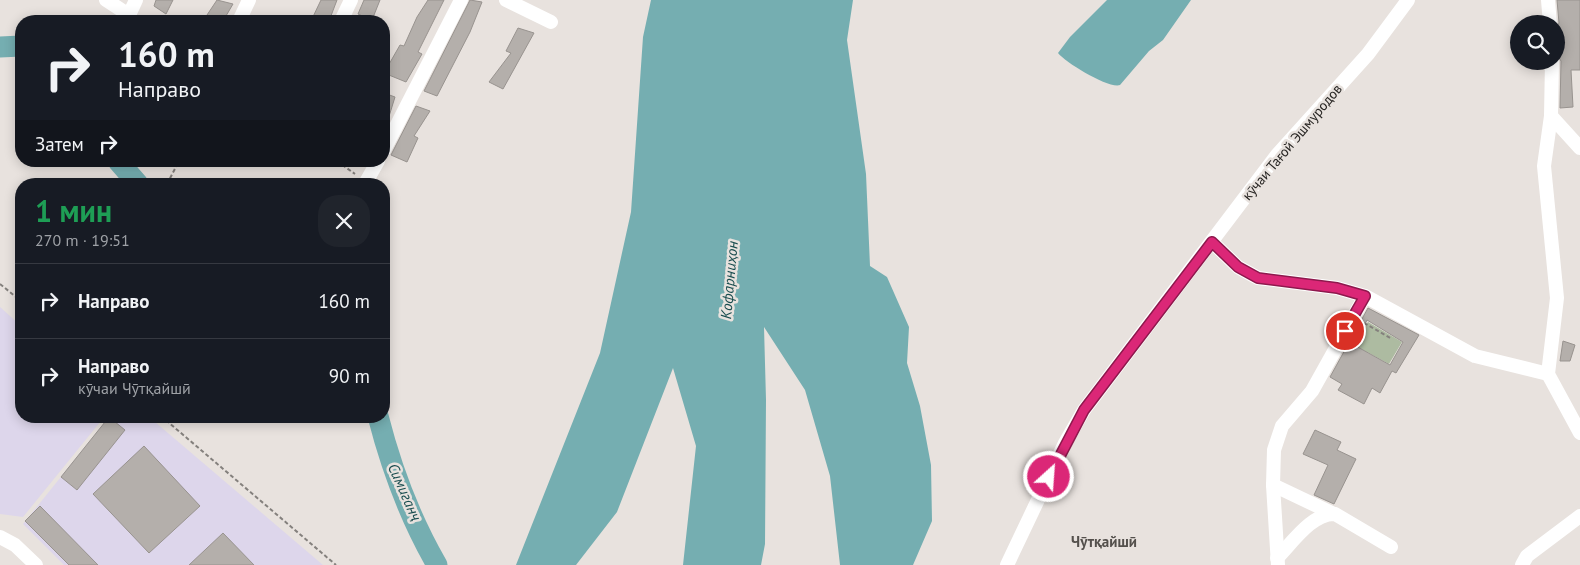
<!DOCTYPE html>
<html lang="ru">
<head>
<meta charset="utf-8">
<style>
	body { margin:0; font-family:"PT Sans",sans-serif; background:#20242c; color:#f1f3f6; height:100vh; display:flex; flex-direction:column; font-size:19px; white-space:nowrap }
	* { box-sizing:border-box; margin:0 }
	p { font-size:16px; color:#9ea1a6 }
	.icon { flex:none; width:28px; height:28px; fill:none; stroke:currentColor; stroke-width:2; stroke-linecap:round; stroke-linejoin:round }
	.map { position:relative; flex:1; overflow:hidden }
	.sheet { position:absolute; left:15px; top:178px; width:375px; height:245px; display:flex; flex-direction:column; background:#171b24; border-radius:20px; box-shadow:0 2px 12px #0003 }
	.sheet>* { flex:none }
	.hud { position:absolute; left:15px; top:15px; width:375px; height:152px; border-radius:20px; box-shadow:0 2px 12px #0003; background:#171b24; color:#f1f3f6; overflow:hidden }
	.tools { position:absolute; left:1510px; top:15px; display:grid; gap:10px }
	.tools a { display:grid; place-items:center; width:55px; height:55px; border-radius:50%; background:#171b24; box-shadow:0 2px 12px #0003; font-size:25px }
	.pin { position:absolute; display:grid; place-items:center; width:42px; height:42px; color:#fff; margin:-21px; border:2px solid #fff; border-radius:50%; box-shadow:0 1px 5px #0007 }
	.me { position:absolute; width:55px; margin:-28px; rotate:26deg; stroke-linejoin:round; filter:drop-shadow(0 0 4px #0008) }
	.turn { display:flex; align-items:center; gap:18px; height:105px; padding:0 20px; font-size:22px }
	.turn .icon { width:65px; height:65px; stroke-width:2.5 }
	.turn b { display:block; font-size:35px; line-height:42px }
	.then { display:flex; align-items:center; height:48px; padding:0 20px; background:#0003; gap:10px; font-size:19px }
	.round { display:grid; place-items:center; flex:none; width:52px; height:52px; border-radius:20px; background:#20242c }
	.overview { display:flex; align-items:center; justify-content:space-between; height:85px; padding:0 20px }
	h1 { font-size:30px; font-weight:700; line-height:38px; color:#1e9e55 }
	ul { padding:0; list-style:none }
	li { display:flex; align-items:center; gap:15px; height:75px; padding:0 20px; border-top:1px solid #363941 }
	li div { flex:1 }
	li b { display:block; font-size:19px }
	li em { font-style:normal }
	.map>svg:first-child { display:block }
	.industrial { fill:#ddd6eb }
	.green { fill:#adbba1 }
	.water { fill:#75aeb1 }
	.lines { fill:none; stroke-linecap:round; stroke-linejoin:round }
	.river { stroke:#75aeb1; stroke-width:21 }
	.building { fill:#b4afab; stroke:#98938f; fill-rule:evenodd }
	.path { stroke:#84807d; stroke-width:2; stroke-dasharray:4 2.5; stroke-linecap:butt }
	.minor { stroke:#fff; stroke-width:14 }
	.route-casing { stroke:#8e194d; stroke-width:12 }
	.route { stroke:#db2777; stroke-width:9 }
	.labels { text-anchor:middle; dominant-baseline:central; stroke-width:5; stroke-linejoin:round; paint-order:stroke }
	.street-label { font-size:14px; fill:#282624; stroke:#e8e2de }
	.water-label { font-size:15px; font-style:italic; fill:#194d4f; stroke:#e8e2de }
	.neighbourhood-label { font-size:15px; font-weight:bold; fill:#54504c; stroke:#e8e2de }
</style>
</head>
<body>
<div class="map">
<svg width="1580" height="565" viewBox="0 0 1580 565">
	<rect width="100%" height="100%" fill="#e8e2de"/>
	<g class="industrial">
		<path d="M0 307 21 326V416H105L23 517 0 514Z"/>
		<path d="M110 416H148L323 565H64L23 524Z"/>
	</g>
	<path class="green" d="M1368 322 1402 342 1389 364 1367 352 1363 358 1351 351Z"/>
	<g class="water">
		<path d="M651 0H853L847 40 866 174 870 266 887 277 909 327 907 363 920 406 931 465 932 521 913 565H840L830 476 805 390 764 327 766 400 765 544 761 565H683L696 446 673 368 617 512 576 565H516L600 353 631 212 643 37Z"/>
		<path d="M1107 0H1191L1163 40 1149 51 1120 85C1109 89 1066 63 1058 53L1070 37Z"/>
	</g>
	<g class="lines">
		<g class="river">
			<path d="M0 47 21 46"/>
			<path d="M118 161 138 184"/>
			<path d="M378 416C391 467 411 520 437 565"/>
		</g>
	</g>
	<g class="building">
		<path d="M156 0H173L166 14 154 6Z"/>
		<path d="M217 0 233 4 223 21H203Z"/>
		<path d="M321 0H337L329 21H311Z"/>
		<path d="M364 0H380L372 20 358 14Z"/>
		<path d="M428 0H444L418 52 422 54 406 82 384 73 400 45 404 46 417 17Z"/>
		<path d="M470 0 482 2 470 32 437 96 424 91Z"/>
		<path d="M1557 0H1580V70H1571L1573 107 1560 108 1561 61 1556 53V30L1559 23Z"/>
		<path d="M518 28 534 33 503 89 489 82 511 53 506 51Z"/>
		<path d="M384 93 395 97 386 126 384 125Z"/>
		<path d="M416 106 430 111 414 136 418 138 407 162 391 155Z"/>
		<path d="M1368 308 1419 335 1396 373 1392 371 1380 393 1372 388 1364 404 1338 390 1342 384 1330 377ZM1367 320 1403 342 1390 365 1354 345Z"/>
		<path d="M1563 341 1575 345 1570 361H1560Z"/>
		<path d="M109 417 125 430 77 490 61 477Z"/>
		<path d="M1315 430 1341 442 1337 450 1356 459 1334 504 1314 495 1328 465 1303 454Z"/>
		<path d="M144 446 200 506 149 553 93 494Z"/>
		<path d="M40 506 98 565H69L25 521Z"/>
		<path d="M223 533 254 565H189Z"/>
	</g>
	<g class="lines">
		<g class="path">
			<path d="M337 161 355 174"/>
			<path d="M167 184 179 161"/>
			<path d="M0 284 21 301"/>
			<path d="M1364 323 1392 339"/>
			<path d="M161 416 336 565"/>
		</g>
		<g class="minor">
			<path d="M106 0 129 15 136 0"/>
			<path d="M506 0 551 22"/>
			<path d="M1548 0 1550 24"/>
			<path d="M239 21 249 0"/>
			<path d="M341 21 351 0"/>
			<path d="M1552 61 1551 116 1580 148"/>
			<path d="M1551 116 1544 166 1557 298 1548 374 1580 433"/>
			<path d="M384 150 461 0"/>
			<path d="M366 182 378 161"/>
			<path d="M1212 242 1238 267 1258 278 1337 288 1365 296 1475 356 1548 374"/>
			<path d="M1273 485 1334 514"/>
			<path d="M0 537 15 545 36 565"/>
			<path d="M1277 558C1292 543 1312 513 1335 514L1391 547"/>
			<path d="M1007 565 1065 443 1084 410 1277 155 1368 54 1408 0"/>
			<path d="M1278 565 1273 485 1274 450 1282 426 1312 391 1365 296"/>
			<path d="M1522 565 1527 556 1580 516"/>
		</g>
	</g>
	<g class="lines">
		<defs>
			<path id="route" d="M1049 477 1084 410 1212 242 1238 267 1258 278 1337 288 1365 296 1345 331"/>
		</defs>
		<use href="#route" class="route-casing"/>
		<use href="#route" class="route"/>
	</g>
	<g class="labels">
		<g class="street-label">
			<text transform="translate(1292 142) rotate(-50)">кӯчаи Тағой Эшмуродов</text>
		</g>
		<g class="water-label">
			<text transform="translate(729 280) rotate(-85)">Кофарниҳон</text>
			<text transform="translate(405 492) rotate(66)">Симиганҷ</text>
		</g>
		<g class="neighbourhood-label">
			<text x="1104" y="541">Чӯтқайшӣ</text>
		</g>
	</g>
</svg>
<div class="tools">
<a><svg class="icon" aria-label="search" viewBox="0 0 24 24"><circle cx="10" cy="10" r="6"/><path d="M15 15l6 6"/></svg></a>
</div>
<div class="pin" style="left:1345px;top:331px;background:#d93025"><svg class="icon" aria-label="arrive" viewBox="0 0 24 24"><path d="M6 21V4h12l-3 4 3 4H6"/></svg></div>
<svg class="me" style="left:1049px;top:477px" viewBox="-20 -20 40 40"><circle r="17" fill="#db2777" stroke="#fff" stroke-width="3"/><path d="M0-11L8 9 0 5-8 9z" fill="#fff"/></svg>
<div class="hud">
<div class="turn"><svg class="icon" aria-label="right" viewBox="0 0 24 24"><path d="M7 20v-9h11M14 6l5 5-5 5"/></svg><div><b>160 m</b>Направо</div></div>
<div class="then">Затем<svg class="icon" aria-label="right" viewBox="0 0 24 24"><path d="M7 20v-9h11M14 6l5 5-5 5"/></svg></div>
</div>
<section class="sheet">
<div class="overview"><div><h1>1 мин</h1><p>270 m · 19:51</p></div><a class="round"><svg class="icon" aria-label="close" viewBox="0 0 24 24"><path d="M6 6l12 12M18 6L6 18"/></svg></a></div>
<ul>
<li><svg class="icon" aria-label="right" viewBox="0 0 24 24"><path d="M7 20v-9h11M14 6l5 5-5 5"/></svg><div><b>Направо</b></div><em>160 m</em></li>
<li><svg class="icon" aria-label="right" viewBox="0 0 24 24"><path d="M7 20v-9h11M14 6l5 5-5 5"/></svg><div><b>Направо</b><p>кӯчаи Чӯтқайшӣ</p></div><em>90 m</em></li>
</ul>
</section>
</div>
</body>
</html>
